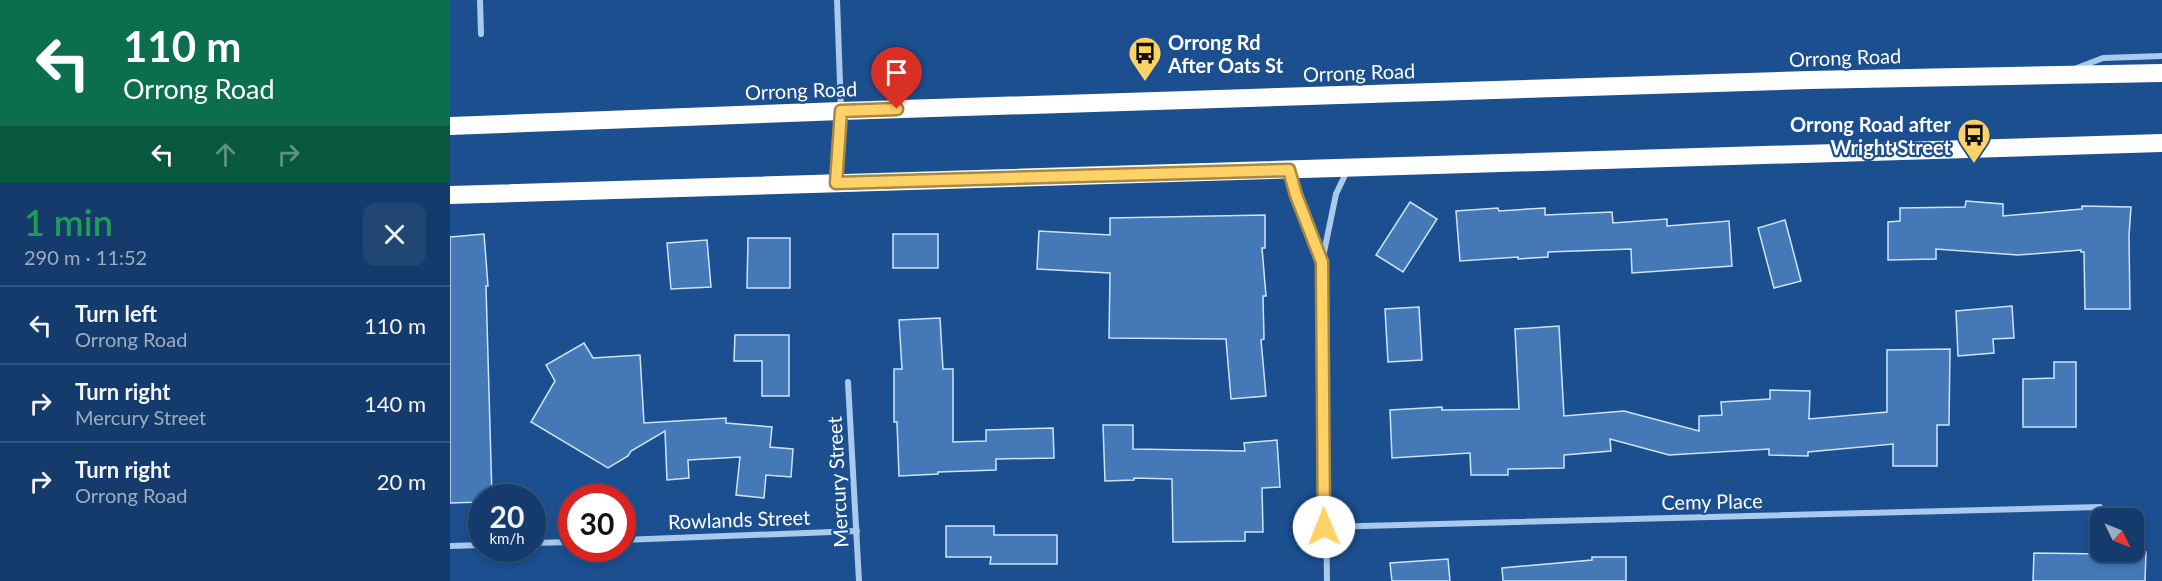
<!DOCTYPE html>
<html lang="en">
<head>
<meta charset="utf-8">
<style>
	body { margin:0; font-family:Lato,sans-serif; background:#214673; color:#f1f3f6; height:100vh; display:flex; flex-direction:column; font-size:22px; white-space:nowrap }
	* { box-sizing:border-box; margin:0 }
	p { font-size:20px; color:#9dadc1 }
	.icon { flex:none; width:33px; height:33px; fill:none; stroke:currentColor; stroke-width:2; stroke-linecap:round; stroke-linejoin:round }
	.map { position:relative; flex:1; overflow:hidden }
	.sheet { display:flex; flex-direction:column; background:#143b6b; width:450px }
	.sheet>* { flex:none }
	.guide { background:#0b6e4f; color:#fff; overflow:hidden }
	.needle { width:39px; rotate:133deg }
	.tools { position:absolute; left:1640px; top:508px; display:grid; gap:12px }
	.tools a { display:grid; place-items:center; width:54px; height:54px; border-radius:12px; background:#143b6b; box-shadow:0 3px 9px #0003,0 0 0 2px #33557e; font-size:30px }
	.speed { position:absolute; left:18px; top:484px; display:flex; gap:12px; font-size:30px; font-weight:700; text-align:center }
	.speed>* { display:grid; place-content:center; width:78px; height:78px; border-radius:50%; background:#143b6b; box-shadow:0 3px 9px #0003,0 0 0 2px #33557e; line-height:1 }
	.speed small { font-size:15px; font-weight:400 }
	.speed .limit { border:9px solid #d22; background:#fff; color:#111 }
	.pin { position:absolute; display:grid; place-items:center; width:51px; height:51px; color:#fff; margin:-62px -26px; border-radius:50% 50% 50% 0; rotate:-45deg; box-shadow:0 0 6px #0007 }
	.pin .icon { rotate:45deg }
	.me { position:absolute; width:66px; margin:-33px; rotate:359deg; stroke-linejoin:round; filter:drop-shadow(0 0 4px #0008) }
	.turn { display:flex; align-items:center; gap:21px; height:126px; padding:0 24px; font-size:27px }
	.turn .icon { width:78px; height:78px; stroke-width:2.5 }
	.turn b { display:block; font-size:42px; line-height:51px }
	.lanes { display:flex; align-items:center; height:57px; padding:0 24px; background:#0003; justify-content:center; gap:30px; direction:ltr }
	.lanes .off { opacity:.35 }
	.round { display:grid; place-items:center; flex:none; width:63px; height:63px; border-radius:12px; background:#214673 }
	.headline { display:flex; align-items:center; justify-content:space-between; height:102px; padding:0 24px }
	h1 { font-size:36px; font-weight:600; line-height:45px; color:#1e9e55 }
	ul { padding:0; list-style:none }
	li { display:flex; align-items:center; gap:18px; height:78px; padding:0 24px; border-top:2px solid #33557e }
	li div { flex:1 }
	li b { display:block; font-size:22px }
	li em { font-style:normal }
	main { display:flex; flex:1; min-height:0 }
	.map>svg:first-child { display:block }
	.building { fill:#4478b7; stroke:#cfe3fa; stroke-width:1.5 }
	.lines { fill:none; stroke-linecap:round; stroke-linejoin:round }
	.street { stroke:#a9c9ee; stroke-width:6 }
	.highway { stroke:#fff; stroke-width:18 }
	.route-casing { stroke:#a68842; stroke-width:15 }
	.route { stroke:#ffd166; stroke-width:10 }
	.labels { text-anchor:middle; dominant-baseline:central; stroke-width:4.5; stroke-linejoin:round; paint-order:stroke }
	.poi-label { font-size:20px; font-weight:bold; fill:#fff; stroke:#1b4f8f; text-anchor:start }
	.street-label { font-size:20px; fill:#fff; stroke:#1b4f8f }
</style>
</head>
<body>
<main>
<section class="sheet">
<div class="guide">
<div class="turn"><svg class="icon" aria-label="left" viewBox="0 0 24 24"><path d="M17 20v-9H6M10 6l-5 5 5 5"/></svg><div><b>110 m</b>Orrong Road</div></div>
<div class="lanes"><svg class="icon" aria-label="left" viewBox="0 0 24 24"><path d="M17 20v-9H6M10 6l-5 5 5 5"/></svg><svg class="icon off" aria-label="ahead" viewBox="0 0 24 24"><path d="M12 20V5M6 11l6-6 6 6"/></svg><svg class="icon off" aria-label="right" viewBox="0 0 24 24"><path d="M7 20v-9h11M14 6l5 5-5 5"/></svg></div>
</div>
<div class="headline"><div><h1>1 min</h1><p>290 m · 11:52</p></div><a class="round"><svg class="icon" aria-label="close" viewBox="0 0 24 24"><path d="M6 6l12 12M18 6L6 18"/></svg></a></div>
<ul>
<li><svg class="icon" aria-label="left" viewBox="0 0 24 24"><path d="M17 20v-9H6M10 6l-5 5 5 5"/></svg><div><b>Turn left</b><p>Orrong Road</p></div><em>110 m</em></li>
<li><svg class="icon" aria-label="right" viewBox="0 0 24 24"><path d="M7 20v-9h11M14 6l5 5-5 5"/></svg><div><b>Turn right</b><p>Mercury Street</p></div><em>140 m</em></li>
<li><svg class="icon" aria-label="right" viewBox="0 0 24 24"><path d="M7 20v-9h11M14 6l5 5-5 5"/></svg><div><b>Turn right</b><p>Orrong Road</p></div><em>20 m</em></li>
</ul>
</section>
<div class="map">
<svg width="1712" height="581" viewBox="0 0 1712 581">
	<rect width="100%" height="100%" fill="#1b4f8f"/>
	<g class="building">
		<path d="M1516 201 1553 204V216L1632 209V206L1681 207 1679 236 1680 309H1635L1634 252H1631V250L1568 255 1486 249V259L1438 260V222L1450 221V208L1515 207Z"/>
		<path d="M960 202 987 219 953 272 926 255Z"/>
		<path d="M1048 208 1049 211 1095 208V215L1162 212 1163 223 1217 219V226L1279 221 1282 266 1182 273 1181 249 1098 252V257L1068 259V257L1010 261 1006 211Z"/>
		<path d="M815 215V248H812L816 296H813L814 339 811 340 816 396 781 399 776 339 659 338 660 273 587 269 589 231 660 235V218Z"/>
		<path d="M1335 220 1351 281 1324 288 1308 228Z"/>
		<path d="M34 234 38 286H36L42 498H32V502L0 503V237Z"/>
		<rect x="443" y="234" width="45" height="34"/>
		<path d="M298 238H340V288H297Z"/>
		<path d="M257 240 261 287 221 289 217 243Z"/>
		<path d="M1562 306 1564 338 1543 339 1544 353 1508 356 1506 311Z"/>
		<path d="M969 307 972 360 938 362 935 309Z"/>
		<path d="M490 318 493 369H503V442L536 441V430L603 428 604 458 546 459V470L488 472V474L449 476 447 422H444V369H452L449 320Z"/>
		<path d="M1109 326 1114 416 1174 411 1249 431V416L1272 415 1271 402 1320 399V390L1360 391 1359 419 1437 412V350L1500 349 1499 425H1487V466H1443V444L1358 452V456L1319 455V449L1219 455 1160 439 1161 451 1114 455V468L1058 469V475H1021L1020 453 942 458 940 410 992 407V410L1069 409 1065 329Z"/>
		<path d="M285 335H339V396H312V361H284Z"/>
		<path d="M134 343 143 358 190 355 194 423 276 418V423L322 427 320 447 343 449 341 477 316 475 314 498 286 495 290 457 238 460 239 478 217 480 215 431 181 451 178 456 158 468 81 422 105 381 96 365Z"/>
		<path d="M1604 362H1626V427H1573V379L1604 378Z"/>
		<path d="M653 425H683V449L795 451 794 443 827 440 830 487 812 488 813 532H795V541L723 542 722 479 684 478V480L655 481Z"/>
		<path d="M496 526H544V535H607V564H540L541 557H496Z"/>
		<path d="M1655 552H1696L1695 581H1583L1584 553 1655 554Z"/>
		<path d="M1142 557H1176V581H1053L1052 568 1142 560Z"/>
		<path d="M998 559 1000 581H942L940 563Z"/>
	</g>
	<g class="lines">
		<g class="street">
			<path d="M30 0 31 34"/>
			<path d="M1627 68 1653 58 1712 56"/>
			<path d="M840 172 846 195 872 261"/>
			<path d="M386 182 391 111 387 0"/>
			<path d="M398 382 409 581"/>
			<path d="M874 527 1650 507"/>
			<path d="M172 540 407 531"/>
			<path d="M82 543 122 542"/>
			<path d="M0 546 32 545"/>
			<path d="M877 581 872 262 886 194 897 171"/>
		</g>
		<g class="highway">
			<path d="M0 126 391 111 1358 80 1712 73"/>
			<path d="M0 195 1712 143"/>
		</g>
	</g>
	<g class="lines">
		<defs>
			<path id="route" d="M447 109 391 111 386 183 839 170 846 195 872 262 874 527"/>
		</defs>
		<use href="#route" class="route-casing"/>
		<use href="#route" class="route"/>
	</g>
	<defs>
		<symbol id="bus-pin" viewBox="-11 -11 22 30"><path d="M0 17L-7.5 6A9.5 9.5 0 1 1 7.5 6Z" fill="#ffd166" stroke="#1b4f8f"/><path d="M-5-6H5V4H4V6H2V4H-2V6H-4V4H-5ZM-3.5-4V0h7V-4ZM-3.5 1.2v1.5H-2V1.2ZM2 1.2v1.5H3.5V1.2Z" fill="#111"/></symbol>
	</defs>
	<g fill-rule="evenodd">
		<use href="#bus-pin" x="676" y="34" width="38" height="52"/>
		<use href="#bus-pin" x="1505" y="116" width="38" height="52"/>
	</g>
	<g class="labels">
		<g class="poi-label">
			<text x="718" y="42">Orrong Rd<tspan x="718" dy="23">After Oats St</tspan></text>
			<text x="1501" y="124" text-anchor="end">Orrong Road after<tspan x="1501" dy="23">Wright Street</tspan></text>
		</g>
		<g class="street-label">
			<text transform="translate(1395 57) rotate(-2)">Orrong Road</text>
			<text transform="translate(909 72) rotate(-2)">Orrong Road</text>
			<text transform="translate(351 90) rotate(-2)">Orrong Road</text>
			<text transform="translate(387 482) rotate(-93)">Mercury Street</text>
			<text transform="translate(1262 501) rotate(-1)">Cemy Place</text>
			<text transform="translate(289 519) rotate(-2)">Rowlands Street</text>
		</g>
	</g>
</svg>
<div class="tools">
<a><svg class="needle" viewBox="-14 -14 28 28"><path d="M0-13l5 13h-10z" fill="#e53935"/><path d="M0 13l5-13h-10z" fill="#9dadc1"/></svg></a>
</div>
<div class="speed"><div>20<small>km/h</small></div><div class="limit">30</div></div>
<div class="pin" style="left:447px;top:109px;background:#d93025"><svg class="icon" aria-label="arrive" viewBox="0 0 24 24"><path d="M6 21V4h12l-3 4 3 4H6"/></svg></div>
<svg class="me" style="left:874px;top:527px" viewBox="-20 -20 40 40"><circle r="19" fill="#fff"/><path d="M0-13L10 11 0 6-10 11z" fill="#ffd166"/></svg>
</div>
</main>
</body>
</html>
